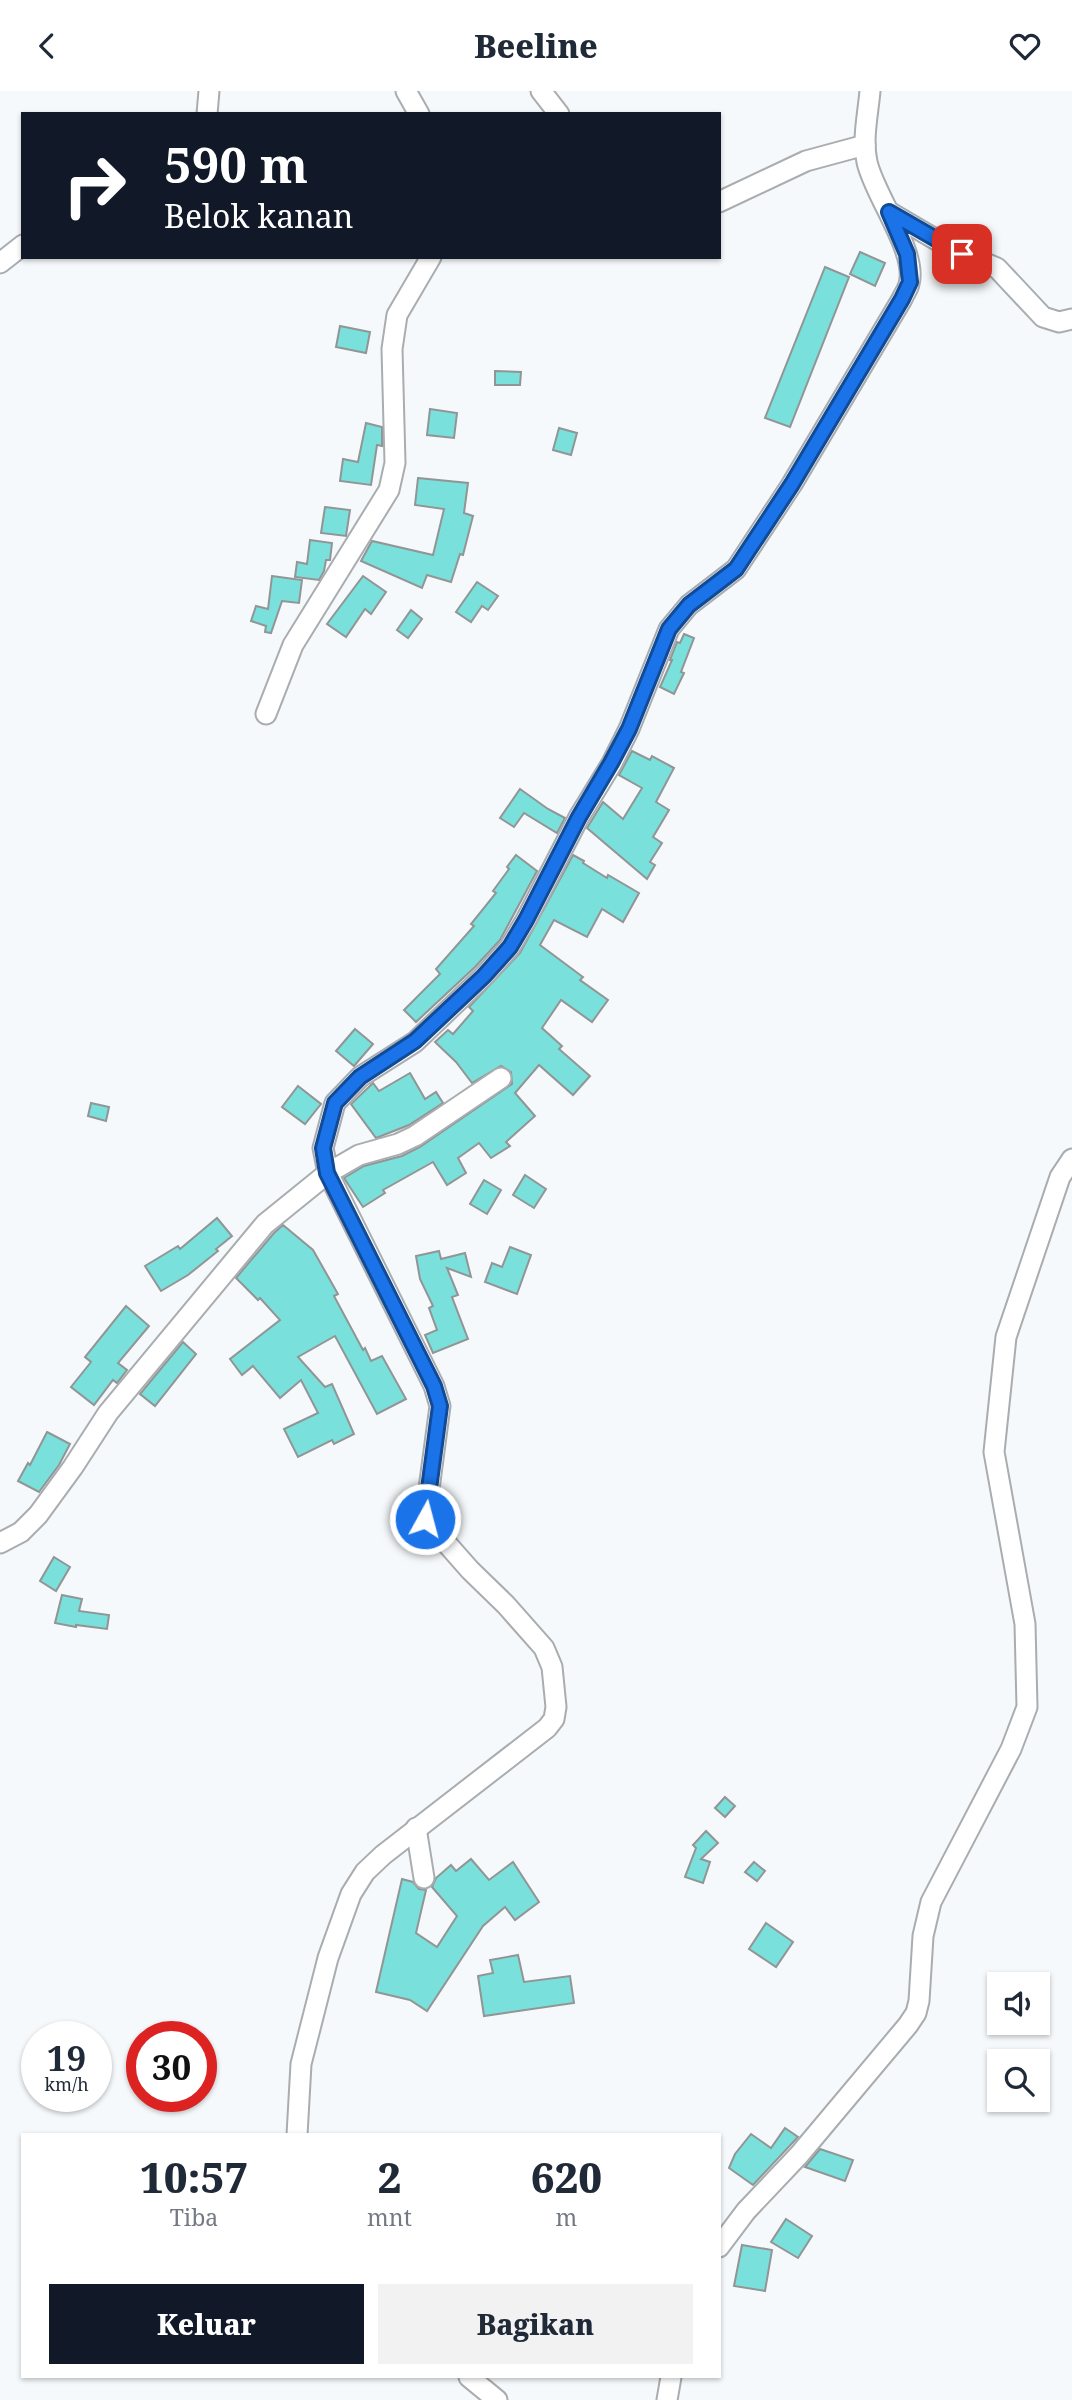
<!DOCTYPE html>
<html lang="id">
<head>
<meta charset="utf-8">
<style>
	body { margin:0; font-family:"Noto Serif",serif; background:#f2f2f3; color:#1f2937; height:100vh; display:flex; flex-direction:column; font-size:26px; white-space:nowrap }
	* { box-sizing:border-box; margin:0 }
	p { font-size:23px; color:#747a83 }
	.icon { flex:none; width:38px; height:38px; fill:none; stroke:currentColor; stroke-width:2; stroke-linecap:round; stroke-linejoin:round }
	.map { position:relative; flex:1; overflow:hidden }
	.side { position:absolute; left:21px; top:2042px; width:700px; height:245px; display:flex; flex-direction:column; background:#fff; border-radius:0px; box-shadow:0 2px 5px #0004 }
	.side>* { flex:none }
	.guide { position:absolute; left:21px; top:21px; width:700px; height:147px; border-radius:0px; box-shadow:0 2px 5px #0004; background:#111827; color:#fff; overflow:hidden }
	.tools { position:absolute; left:987px; top:1881px; display:grid; gap:14px }
	.tools a { display:grid; place-items:center; width:63px; height:63px; border-radius:0px; background:#fff; box-shadow:0 2px 5px #0004; font-size:35px }
	.speed { position:absolute; left:21px; top:1930px; display:flex; gap:14px; font-size:35px; font-weight:700; text-align:center }
	.speed>* { display:grid; place-content:center; width:91px; height:91px; border-radius:50%; background:#fff; box-shadow:0 2px 5px #0004; line-height:1 }
	.speed small { font-size:18px; font-weight:400 }
	.speed .limit { border:10px solid #d22; background:#fff; color:#111 }
	.pin { position:absolute; display:grid; place-items:center; width:60px; height:60px; color:#fff; margin:-30px; border-radius:14px; box-shadow:0 4px 10px #0006 }
	.me { position:absolute; width:77px; margin:-38px; rotate:7deg; stroke-linejoin:round; filter:drop-shadow(0 0 5px #0008) }
	.turn { display:flex; align-items:center; gap:24px; height:147px; padding:0 28px; font-size:32px }
	.turn .icon { width:91px; height:91px; stroke-width:2.5 }
	.turn b { display:block; font-size:49px; line-height:60px }
	.eta { display:flex; justify-content:space-evenly; align-items:center; height:119px; text-align:center }
	.eta b { font-size:42px; font-weight:800; line-height:49px }
	.action { display:flex; gap:14px; margin-top:auto; padding:14px 28px }
	.action a { flex:1; height:80px; border-radius:0px; background:#111827; color:#fff; font-size:28px; font-weight:800; line-height:80px; text-align:center }
	.action a+a { background:#f2f2f3; color:#1f2937 }
	header { display:flex; justify-content:space-between; align-items:center; height:91px; padding:0 28px; background:#fff; font-size:32px; font-weight:800 }
	.map>svg:first-child { display:block }
	.building { fill:#79e0dc; stroke:#919595; stroke-width:2 }
	.lines { fill:none; stroke-linecap:round; stroke-linejoin:round }
	.minor-casing { stroke:#a9adaf; stroke-width:23 }
	.minor { stroke:#fff; stroke-width:19 }
	.route-casing { stroke:#114b97; stroke-width:18 }
	.route { stroke:#1a73e8; stroke-width:12 }
</style>
</head>
<body>
<header><svg class="icon" aria-label="back" viewBox="0 0 24 24"><path d="M15 5l-7 7 7 7"/></svg>Beeline<svg class="icon" aria-label="heart" viewBox="0 0 24 24"><path d="M12 20l-8-8c-3-5 5-10 8-4 3-6 11-1 8 4z"/></svg></header>
<div class="map">
<svg width="1072" height="2309" viewBox="0 0 1072 2309">
	<rect width="100%" height="100%" fill="#f5f9fb"/>
	<g class="building">
		<path d="M860 161 885 172 875 195 850 183Z"/>
		<path d="M825 176 849 186 790 336 765 327Z"/>
		<path d="M340 235 370 241 366 262 336 256Z"/>
		<path d="M495 280 521 281 520 294H495Z"/>
		<path d="M430 318 457 322 454 347 427 344Z"/>
		<path d="M366 332 382 336V355L377 354 371 394 340 390 343 368 358 371Z"/>
		<path d="M559 337 577 342 571 364 553 359Z"/>
		<path d="M418 387 468 392 464 422 473 425 463 464 460 463 451 491 427 484 422 497 361 470 372 450 433 464 444 418 415 414Z"/>
		<path d="M325 416 350 419 346 445 321 442Z"/>
		<path d="M310 449 332 452 330 469H326L324 480 319 489 295 486 297 471 307 473Z"/>
		<path d="M272 485 302 489 299 512 282 510 271 542 265 541 266 535 251 530 256 515 268 518Z"/>
		<path d="M363 485 386 501 371 523 365 518 346 546 327 533Z"/>
		<path d="M477 491 498 505 488 519 482 515 471 531 456 521Z"/>
		<path d="M411 519 422 528 408 547 397 539Z"/>
		<path d="M684 543 694 547 681 581 684 582 674 603 660 596 672 569H670L677 551 680 552Z"/>
		<path d="M632 660 650 669 652 665 674 677 656 711 669 719 653 746 662 752 650 771 655 774 647 788 587 737 603 711 623 728 642 697 619 684Z"/>
		<path d="M520 698 548 718 565 727 557 742 524 722 514 736 500 727Z"/>
		<path d="M516 764 537 780 500 849 475 876 416 931 404 919 440 883 436 878 474 835 471 833 496 802 493 800 509 778 507 776Z"/>
		<path d="M573 764 584 770 583 772 607 787 608 784 639 802 623 831 602 818 587 846 554 829 540 854 583 886 580 889 608 909 592 931 561 909 542 937 562 955 559 958 590 985 573 1004 539 974 515 1002 535 1025 506 1051 510 1055 491 1067 479 1052 458 1067 466 1082 447 1094 433 1071 383 1099 385 1102 363 1116 344 1087 364 1075 402 1065 420 1056 512 993 511 981 501 975 472 992 456 971 435 951 448 939 453 943 473 920 469 916 520 862Z"/>
		<path d="M355 938 373 953 354 975 336 960Z"/>
		<path d="M410 982 425 1008 436 1001 443 1012 409 1034 376 1047 351 1013 373 992 379 1000Z"/>
		<path d="M298 995 321 1013 305 1033 282 1016Z"/>
		<path d="M91 1012 109 1016 106 1030 88 1025Z"/>
		<path d="M525 1084 546 1098 534 1117 513 1104Z"/>
		<path d="M484 1089 501 1099 487 1123 470 1113Z"/>
		<path d="M217 1127 232 1145 216 1158 218 1160 188 1184 161 1200 145 1175 178 1155 180 1158Z"/>
		<path d="M283 1134 313 1159 338 1203 334 1205 363 1259 365 1257 371 1270 382 1265 406 1308 377 1323 335 1245 298 1266 325 1296 332 1293 354 1343 334 1353 332 1349 298 1366 284 1338 318 1322 301 1289 280 1307 253 1275 242 1284 230 1268 280 1229 260 1207 258 1209 236 1187 274 1142Z"/>
		<path d="M510 1156 531 1164 517 1203 485 1191 492 1172 502 1176Z"/>
		<path d="M439 1160 441 1168 465 1162 471 1186 447 1177 458 1204 452 1206 468 1248 433 1262 425 1244 437 1239 429 1217 433 1215 420 1188 416 1165Z"/>
		<path d="M126 1215 149 1235 118 1272 127 1279 117 1292 113 1289 94 1314 71 1296 91 1271 85 1266Z"/>
		<path d="M183 1251 196 1263 155 1315 140 1303Z"/>
		<path d="M47 1341 70 1353 59 1374 39 1401 18 1390 28 1372 30 1374Z"/>
		<path d="M54 1466 70 1476 56 1500 40 1490Z"/>
		<path d="M62 1504 82 1508 79 1520 109 1524 107 1538 76 1534V1536L55 1532Z"/>
		<path d="M725 1706 735 1715 725 1726 715 1717Z"/>
		<path d="M706 1740 718 1752 701 1768 710 1771 703 1792 685 1786 696 1757 693 1754Z"/>
		<path d="M471 1768 489 1789 513 1771 539 1811 515 1829 505 1816 483 1835 427 1920 410 1909 376 1901 402 1788 413 1791 419 1798 426 1799 416 1842 437 1856 457 1825 432 1796 436 1787 451 1774 456 1780Z"/>
		<path d="M754 1771 765 1780 757 1790 745 1781Z"/>
		<path d="M766 1832 793 1851 776 1876 749 1858Z"/>
		<path d="M518 1864 524 1891 570 1885 574 1912 484 1925 478 1885 493 1882 490 1869Z"/>
		<path d="M785 2037 798 2046 753 2094 729 2077 735 2063 751 2043 771 2057Z"/>
		<path d="M820 2058 853 2069 845 2090 805 2076Z"/>
		<path d="M786 2128 812 2145 798 2167 771 2151Z"/>
		<path d="M742 2154 772 2159 765 2200 734 2195Z"/>
	</g>
	<g class="lines">
		<defs>
			<g id="minor">
				<path d="M406 0 419 23"/>
				<path d="M541 0 559 23"/>
				<path d="M207 23 209 0"/>
				<path d="M719 111 806 70 865 54"/>
				<path d="M889 121 952 158 997 177 1043 226 1059 231 1072 228"/>
				<path d="M0 172 23 154"/>
				<path d="M266 623 293 554 389 399 395 372 392 258 397 224 431 166"/>
				<path d="M0 1452 21 1441 38 1424 73 1376 108 1322 265 1133 328 1082 359 1064 398 1053 415 1045 501 987"/>
				<path d="M416 1737 424 1787"/>
				<path d="M297 2044 301 1973 328 1867 351 1803 365 1781 383 1764 547 1637 554 1628 556 1616 552 1576 544 1557 506 1514 470 1479 425 1428 440 1315 434 1295 328 1082 323 1057 335 1012 360 986 415 951 484 885 510 856 526 829 579 726 612 672 629 638 669 538 689 514 736 478 792 393 902 208C904 203 908 198 909 193 918 161 874 104 867 71 862 48 868 23 870 0"/>
				<path d="M719 2156 746 2120 799 2064 908 1934 916 1922 919 1910 923 1845 931 1811 1011 1658 1027 1616 1025 1533 994 1361 1006 1246 1060 1086 1072 1068"/>
				<path d="M469 2286 497 2309"/>
				<path d="M667 2309 671 2286"/>
			</g>
		</defs>
		<use href="#minor" class="minor-casing"/>
		<use href="#minor" class="minor"/>
	</g>
	<g class="lines">
		<defs>
			<path id="route" d="M425 1428 440 1315 434 1295 327 1082 323 1057 335 1012 360 986 415 950 484 885 510 856 526 829 579 726 611 672 629 638 669 538 689 514 736 478 792 393 902 208 910 191 907 163 889 121 962 163"/>
		</defs>
		<use href="#route" class="route-casing"/>
		<use href="#route" class="route"/>
	</g>
</svg>
<div class="tools">
<a><svg class="icon" aria-label="sound" viewBox="0 0 24 24"><path d="M4 9h4l5-4v14l-5-4H4zM17 9q2 3 0 6"/></svg></a>
<a><svg class="icon" aria-label="search" viewBox="0 0 24 24"><circle cx="10" cy="10" r="6"/><path d="M15 15l6 6"/></svg></a>
</div>
<div class="speed"><div>19<small>km/h</small></div><div class="limit">30</div></div>
<div class="pin" style="left:962px;top:163px;background:#d93025"><svg class="icon" aria-label="arrive" viewBox="0 0 24 24"><path d="M6 21V4h12l-3 4 3 4H6"/></svg></div>
<svg class="me" style="left:425px;top:1428px" viewBox="-20 -20 40 40"><circle r="17" fill="#1a73e8" stroke="#fff" stroke-width="3"/><path d="M0-11L8 9 0 5-8 9z" fill="#fff"/></svg>
<div class="guide">
<div class="turn"><svg class="icon" aria-label="right" viewBox="0 0 24 24"><path d="M7 20v-9h11M14 6l5 5-5 5"/></svg><div><b>590 m</b>Belok kanan</div></div>
</div>
<section class="side">
<div class="eta">
<div><b>10:57</b><p>Tiba</p></div>
<div><b>2</b><p>mnt</p></div>
<div><b>620</b><p>m</p></div>
</div>
<div class="action"><a>Keluar</a><a>Bagikan</a></div>
</section>
</div>
</body>
</html>
